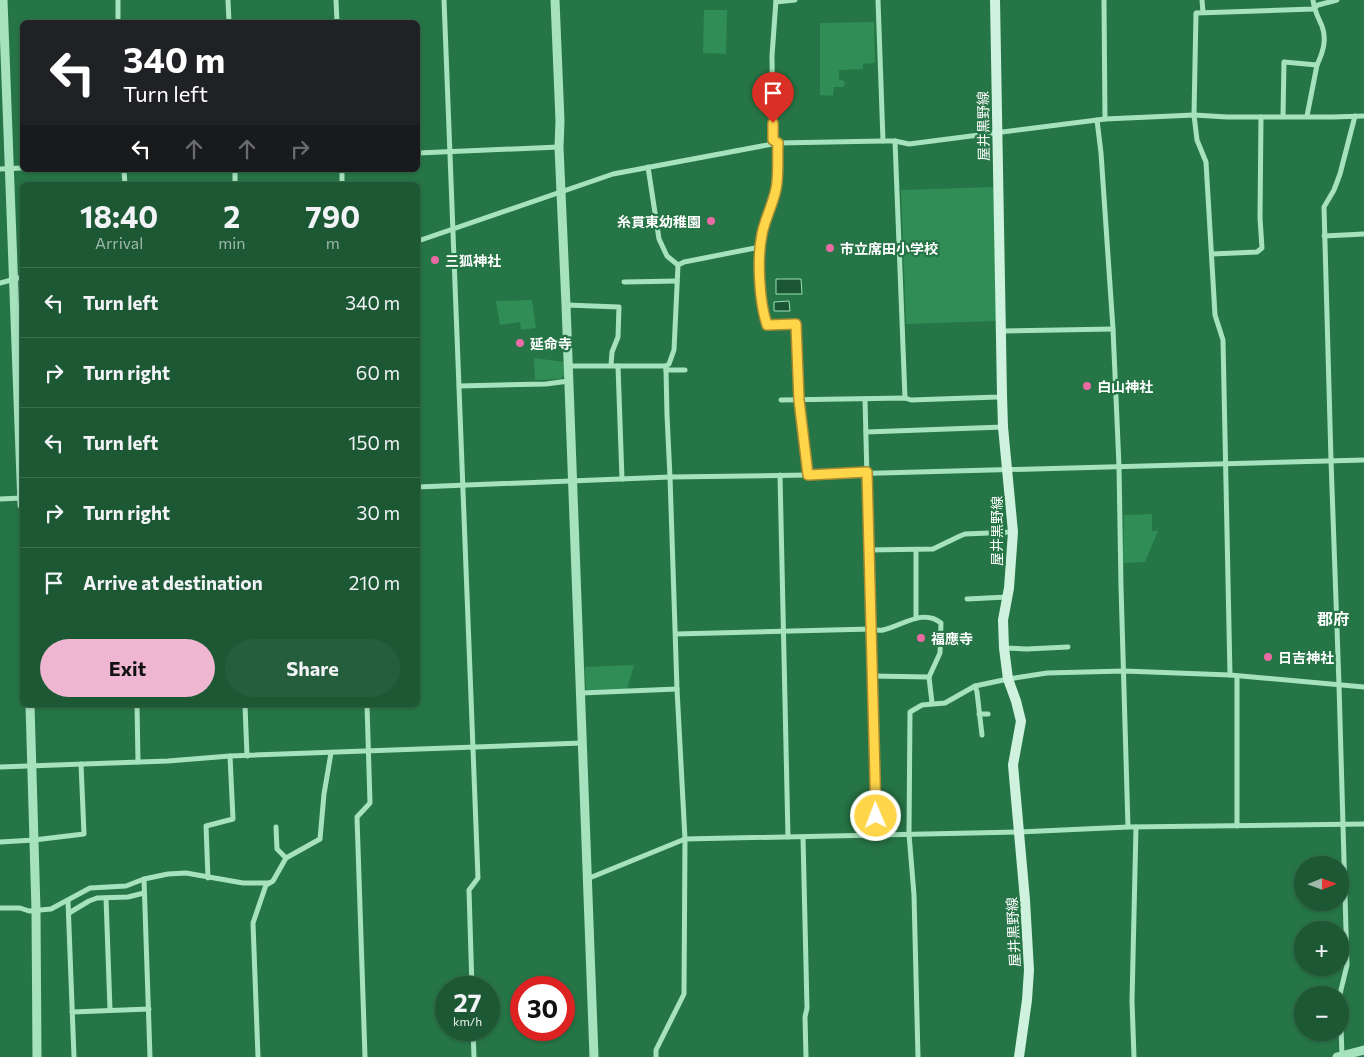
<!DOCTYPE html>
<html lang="en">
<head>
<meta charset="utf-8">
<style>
	body { margin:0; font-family:Commissioner,"Noto Sans JP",sans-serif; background:#255e3c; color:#f1f3f6; height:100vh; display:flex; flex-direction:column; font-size:19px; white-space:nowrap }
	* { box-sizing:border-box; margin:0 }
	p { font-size:16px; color:#a0b8ac }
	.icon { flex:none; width:28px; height:28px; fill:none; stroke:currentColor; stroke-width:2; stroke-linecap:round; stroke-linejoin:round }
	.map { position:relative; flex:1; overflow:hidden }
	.side { position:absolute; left:20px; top:182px; width:400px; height:525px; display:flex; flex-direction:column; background:#1c5834; border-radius:8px; box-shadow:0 1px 4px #0004,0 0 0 1px #3a6e4f }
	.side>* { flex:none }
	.hud { position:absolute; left:20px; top:20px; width:400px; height:152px; border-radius:8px; box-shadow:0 1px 4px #0004,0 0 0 1px #3a6e4f; background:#202124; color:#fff; overflow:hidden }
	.needle { width:32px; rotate:89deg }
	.tools { position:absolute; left:1294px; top:856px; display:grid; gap:10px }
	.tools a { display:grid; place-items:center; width:55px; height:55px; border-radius:50%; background:#1c5834; box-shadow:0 1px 4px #0004,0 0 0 1px #3a6e4f; font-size:25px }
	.speed { position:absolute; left:435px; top:976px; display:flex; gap:10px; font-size:25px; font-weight:700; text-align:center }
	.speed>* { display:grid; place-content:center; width:65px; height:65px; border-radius:50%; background:#1c5834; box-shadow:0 1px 4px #0004,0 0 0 1px #3a6e4f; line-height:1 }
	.speed small { font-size:12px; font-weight:400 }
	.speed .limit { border:8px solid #d22; background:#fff; color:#111 }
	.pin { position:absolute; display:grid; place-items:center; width:42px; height:42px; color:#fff; margin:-51px -21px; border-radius:50% 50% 50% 0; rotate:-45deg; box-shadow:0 0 5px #0007 }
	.pin .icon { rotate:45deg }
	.me { position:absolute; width:55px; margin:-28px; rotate:359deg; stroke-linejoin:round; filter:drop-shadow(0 0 4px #0008) }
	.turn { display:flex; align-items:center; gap:18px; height:105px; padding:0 20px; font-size:22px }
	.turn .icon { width:65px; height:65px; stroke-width:2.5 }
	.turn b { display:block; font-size:35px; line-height:42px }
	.lanes { display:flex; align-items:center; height:48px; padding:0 20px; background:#0003; justify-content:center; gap:25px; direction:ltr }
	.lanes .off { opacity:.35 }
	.eta { display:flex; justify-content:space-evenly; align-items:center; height:85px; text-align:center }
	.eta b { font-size:30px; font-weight:700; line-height:35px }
	.button { display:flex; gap:10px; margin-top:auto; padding:10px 20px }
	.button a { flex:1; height:58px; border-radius:30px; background:#eeb6d1; color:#111; font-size:20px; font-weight:700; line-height:58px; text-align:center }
	.button a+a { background:#255e3c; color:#f1f3f6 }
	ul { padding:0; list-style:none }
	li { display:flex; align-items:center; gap:15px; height:70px; padding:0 20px; border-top:1px solid #3a6e4f }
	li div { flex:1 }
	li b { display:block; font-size:19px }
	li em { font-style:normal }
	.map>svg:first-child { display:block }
	.green { fill:#308d55 }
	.water { fill:#1a5633; stroke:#9be2b6 }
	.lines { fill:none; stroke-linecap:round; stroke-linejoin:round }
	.minor { stroke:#a6e2be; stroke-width:5 }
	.tertiary { stroke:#a6e2be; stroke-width:9 }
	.secondary { stroke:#cef2dd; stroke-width:10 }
	.route-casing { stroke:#a68a30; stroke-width:12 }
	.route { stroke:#ffd54a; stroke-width:9 }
	.poi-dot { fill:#ea6ba4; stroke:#267546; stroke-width:2 }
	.labels { text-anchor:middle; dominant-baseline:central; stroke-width:4.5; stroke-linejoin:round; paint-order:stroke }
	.street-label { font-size:14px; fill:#fff; stroke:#267546 }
	.poi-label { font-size:14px; font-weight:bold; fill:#fff; stroke:#267546; text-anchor:start }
	.quarter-label { font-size:16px; font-weight:bold; fill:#fff; stroke:#267546 }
</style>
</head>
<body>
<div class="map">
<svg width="1364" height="1057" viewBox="0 0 1364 1057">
	<rect width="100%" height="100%" fill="#267546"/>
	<g class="green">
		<path d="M704 10H727L726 54 703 53Z"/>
		<path d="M874 22 875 63 863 64V69L839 70V79L845 82 844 87H834L833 96 820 95V23Z"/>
		<path d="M995 187 997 321 906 324 901 190Z"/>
		<path d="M532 300 536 328 521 330 520 322 500 325 496 301Z"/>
		<path d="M534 358 564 362 565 375 560 379 535 380Z"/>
		<path d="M1152 514V531H1158L1145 562 1123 563 1124 515Z"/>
		<path d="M634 665 627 689 586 690 585 667Z"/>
	</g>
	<g class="water">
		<path d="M776 279H801L802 294H776Z"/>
		<path d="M789 301 790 311H774V302Z"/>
	</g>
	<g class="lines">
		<g class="minor">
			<path d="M118 0V22"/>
			<path d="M228 0 229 22"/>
			<path d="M336 0 337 22"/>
			<path d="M444 0 478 878 469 890 472 988"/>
			<path d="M776 0 772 56 773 140 778 143C777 158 779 175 776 189 773 204 765 219 762 234 757 259 759 301 767 325L796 324 799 401 808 475"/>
			<path d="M878 0 883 141"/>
			<path d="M1104 0 1105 119"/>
			<path d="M1202 0 1203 12"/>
			<path d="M776 2 795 0"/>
			<path d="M1283 116 1284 62 1317 65C1323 52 1327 40 1322 26 1318 17 1314 10 1313 0"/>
			<path d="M1307 116 1317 65"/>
			<path d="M1097 120 1101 153 1113 329 1119 466 1121 587 1128 827"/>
			<path d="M895 141 905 398"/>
			<path d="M418 153 559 147"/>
			<path d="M648 167 659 239 667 256 678 265"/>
			<path d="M0 169 22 168"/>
			<path d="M124 170 125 185"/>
			<path d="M235 170V185"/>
			<path d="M342 170V185"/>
			<path d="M1324 236 1364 234"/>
			<path d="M418 241 613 174 778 143 883 141H895L909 144 1105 119 1194 115 1227 117H1333L1364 116"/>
			<path d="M1212 254 1257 252 1262 248 1260 218 1261 117"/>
			<path d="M678 265 684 262 760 247"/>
			<path d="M624 282 677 281"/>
			<path d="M0 283 22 277"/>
			<path d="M566 305 619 307 618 337 612 352 611 365"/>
			<path d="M1001 331 1113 329"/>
			<path d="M568 366H666"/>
			<path d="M618 366 622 479"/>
			<path d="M666 370H685"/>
			<path d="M459 386 546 384 569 381"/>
			<path d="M865 399 876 835"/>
			<path d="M781 400 905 398 911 400 998 397 1001 395"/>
			<path d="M866 432 1003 427"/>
			<path d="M780 475 788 837"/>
			<path d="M418 487 670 477 808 475 1364 460"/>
			<path d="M0 499 22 498"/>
			<path d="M869 550 933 549 960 536 965 534 1013 532"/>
			<path d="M967 599 1007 597"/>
			<path d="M916 618V550"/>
			<path d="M676 634 871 629C875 630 879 631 883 630 902 626 923 608 941 623L940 653 929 677 872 676"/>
			<path d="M1004 648 1027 649 1068 647"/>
			<path d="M1230 675 1223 340 1215 315 1206 162 1197 140 1194 115 1196 13 1313 9 1318 5 1337 0"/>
			<path d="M929 677 932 703"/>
			<path d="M975 686 977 692 982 735"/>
			<path d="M581 693 677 689"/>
			<path d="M137 705 138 762"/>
			<path d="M245 705 247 756"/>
			<path d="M979 714H988"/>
			<path d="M0 767 168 761 230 756 582 743"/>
			<path d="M1237 826V676"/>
			<path d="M276 827 277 849 286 858"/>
			<path d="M803 837 807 1008 805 1017 806 1057"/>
			<path d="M0 842 34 840 84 834 81 764"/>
			<path d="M208 878 206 826 233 819 230 756"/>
			<path d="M144 879 150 1057"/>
			<path d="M587 879 685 839 1019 832 1128 827 1364 824"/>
			<path d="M106 898 110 1010"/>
			<path d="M68 901 74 1057"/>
			<path d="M0 908H20L29 911 51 909 90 888 126 886 144 879 168 874 186 873 243 883H269"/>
			<path d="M69 913 89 901 97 898 128 897 144 893"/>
			<path d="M72 1012 149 1009"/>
			<path d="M473 1030 474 1057"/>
			<path d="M258 1057 253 923 266 885 273 881 286 858 320 839 324 794 331 753"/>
			<path d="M365 1057 357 817 370 803 367 705"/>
			<path d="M656 1057V1050L684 994 685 839 677 689 670 477 667 415 666 370V366L669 364 674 350 678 265"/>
			<path d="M918 1057 914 895 909 834 910 712 922 705 945 703 975 686 1008 679 1047 673 1124 671 1230 675 1364 687"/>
			<path d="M1134 1057 1132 1001 1136 827"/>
			<path d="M1342 1057 1340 994 1347 965 1339 685 1331 460 1324 207 1334 190 1340 174 1355 116"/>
		</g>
		<g class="tertiary">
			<path d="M3 0 22 505"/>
			<path d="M555 0 560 121 559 147 566 305 594 1057"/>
			<path d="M30 705 36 910 37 1057"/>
			<path d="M1337 1057 1364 1050"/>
		</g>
		<path class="secondary" d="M995 0 1002 395 1003 427 1013 532 1009 588 1003 620 1004 648 1008 679 1016 701 1021 721 1013 765 1025 900 1029 970 1027 1000 1019 1057"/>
	</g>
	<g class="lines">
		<defs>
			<path id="route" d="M773 123V140L778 143C777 158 779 175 776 189 773 204 765 219 762 234 757 258 759 301 767 325L796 324 799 400 808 475 867 472 876 816"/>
		</defs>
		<use href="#route" class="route-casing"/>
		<use href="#route" class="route"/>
	</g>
	<g class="poi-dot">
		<circle cx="711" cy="221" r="5"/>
		<circle cx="830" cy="248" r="5"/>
		<circle cx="435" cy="260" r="5"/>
		<circle cx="520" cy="343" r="5"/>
		<circle cx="1087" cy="386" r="5"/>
		<circle cx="921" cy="638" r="5"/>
		<circle cx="1268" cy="657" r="5"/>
	</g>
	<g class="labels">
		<g class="street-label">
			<text transform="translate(983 126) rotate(-91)">屋井黒野線</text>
			<text transform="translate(996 531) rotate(-90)">屋井黒野線</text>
			<text transform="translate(1013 932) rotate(-93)">屋井黒野線</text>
		</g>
		<g class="poi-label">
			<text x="701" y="221" text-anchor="end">糸貫東幼稚園</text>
			<text x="840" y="248">市立席田小学校</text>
			<text x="445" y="260">三狐神社</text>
			<text x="530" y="343">延命寺</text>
			<text x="1097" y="386">白山神社</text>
			<text x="931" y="638">福應寺</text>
			<text x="1278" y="657">日吉神社</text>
		</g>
		<g class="quarter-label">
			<text x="1333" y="618">郡府</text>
		</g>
	</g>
</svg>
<div class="tools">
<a><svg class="needle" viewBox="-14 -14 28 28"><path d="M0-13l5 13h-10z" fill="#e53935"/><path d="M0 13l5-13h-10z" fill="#a0b8ac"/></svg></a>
<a>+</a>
<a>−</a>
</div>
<div class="speed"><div>27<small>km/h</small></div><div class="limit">30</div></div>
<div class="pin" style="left:773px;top:123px;background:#d93025"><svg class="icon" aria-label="arrive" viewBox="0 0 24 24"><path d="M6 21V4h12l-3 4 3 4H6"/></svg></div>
<svg class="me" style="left:876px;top:816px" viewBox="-20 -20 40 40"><circle r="17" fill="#ffd54a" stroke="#fff" stroke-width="3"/><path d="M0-11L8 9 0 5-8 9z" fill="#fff"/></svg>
<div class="hud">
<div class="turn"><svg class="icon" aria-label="left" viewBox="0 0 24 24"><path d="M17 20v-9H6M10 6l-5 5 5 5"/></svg><div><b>340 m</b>Turn left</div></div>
<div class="lanes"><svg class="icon" aria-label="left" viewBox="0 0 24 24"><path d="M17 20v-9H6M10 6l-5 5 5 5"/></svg><svg class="icon off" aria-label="ahead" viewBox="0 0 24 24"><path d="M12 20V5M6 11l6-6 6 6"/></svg><svg class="icon off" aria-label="ahead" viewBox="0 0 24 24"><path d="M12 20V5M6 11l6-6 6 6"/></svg><svg class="icon off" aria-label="right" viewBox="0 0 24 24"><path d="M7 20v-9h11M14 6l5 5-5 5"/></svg></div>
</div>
<section class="side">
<div class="eta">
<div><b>18:40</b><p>Arrival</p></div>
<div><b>2</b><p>min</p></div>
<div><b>790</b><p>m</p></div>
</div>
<ul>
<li><svg class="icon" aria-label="left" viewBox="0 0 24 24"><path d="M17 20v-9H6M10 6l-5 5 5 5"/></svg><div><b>Turn left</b></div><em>340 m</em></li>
<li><svg class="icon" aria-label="right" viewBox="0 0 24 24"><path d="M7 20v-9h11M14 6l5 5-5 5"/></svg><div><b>Turn right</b></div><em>60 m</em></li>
<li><svg class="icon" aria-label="left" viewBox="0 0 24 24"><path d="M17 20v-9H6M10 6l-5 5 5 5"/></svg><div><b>Turn left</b></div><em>150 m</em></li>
<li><svg class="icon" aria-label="right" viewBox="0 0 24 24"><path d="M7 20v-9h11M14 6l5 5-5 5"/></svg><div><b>Turn right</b></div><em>30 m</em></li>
<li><svg class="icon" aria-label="arrive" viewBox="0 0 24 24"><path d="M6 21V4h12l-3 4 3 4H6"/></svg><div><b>Arrive at destination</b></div><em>210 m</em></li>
</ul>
<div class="button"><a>Exit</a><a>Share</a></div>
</section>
</div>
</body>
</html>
